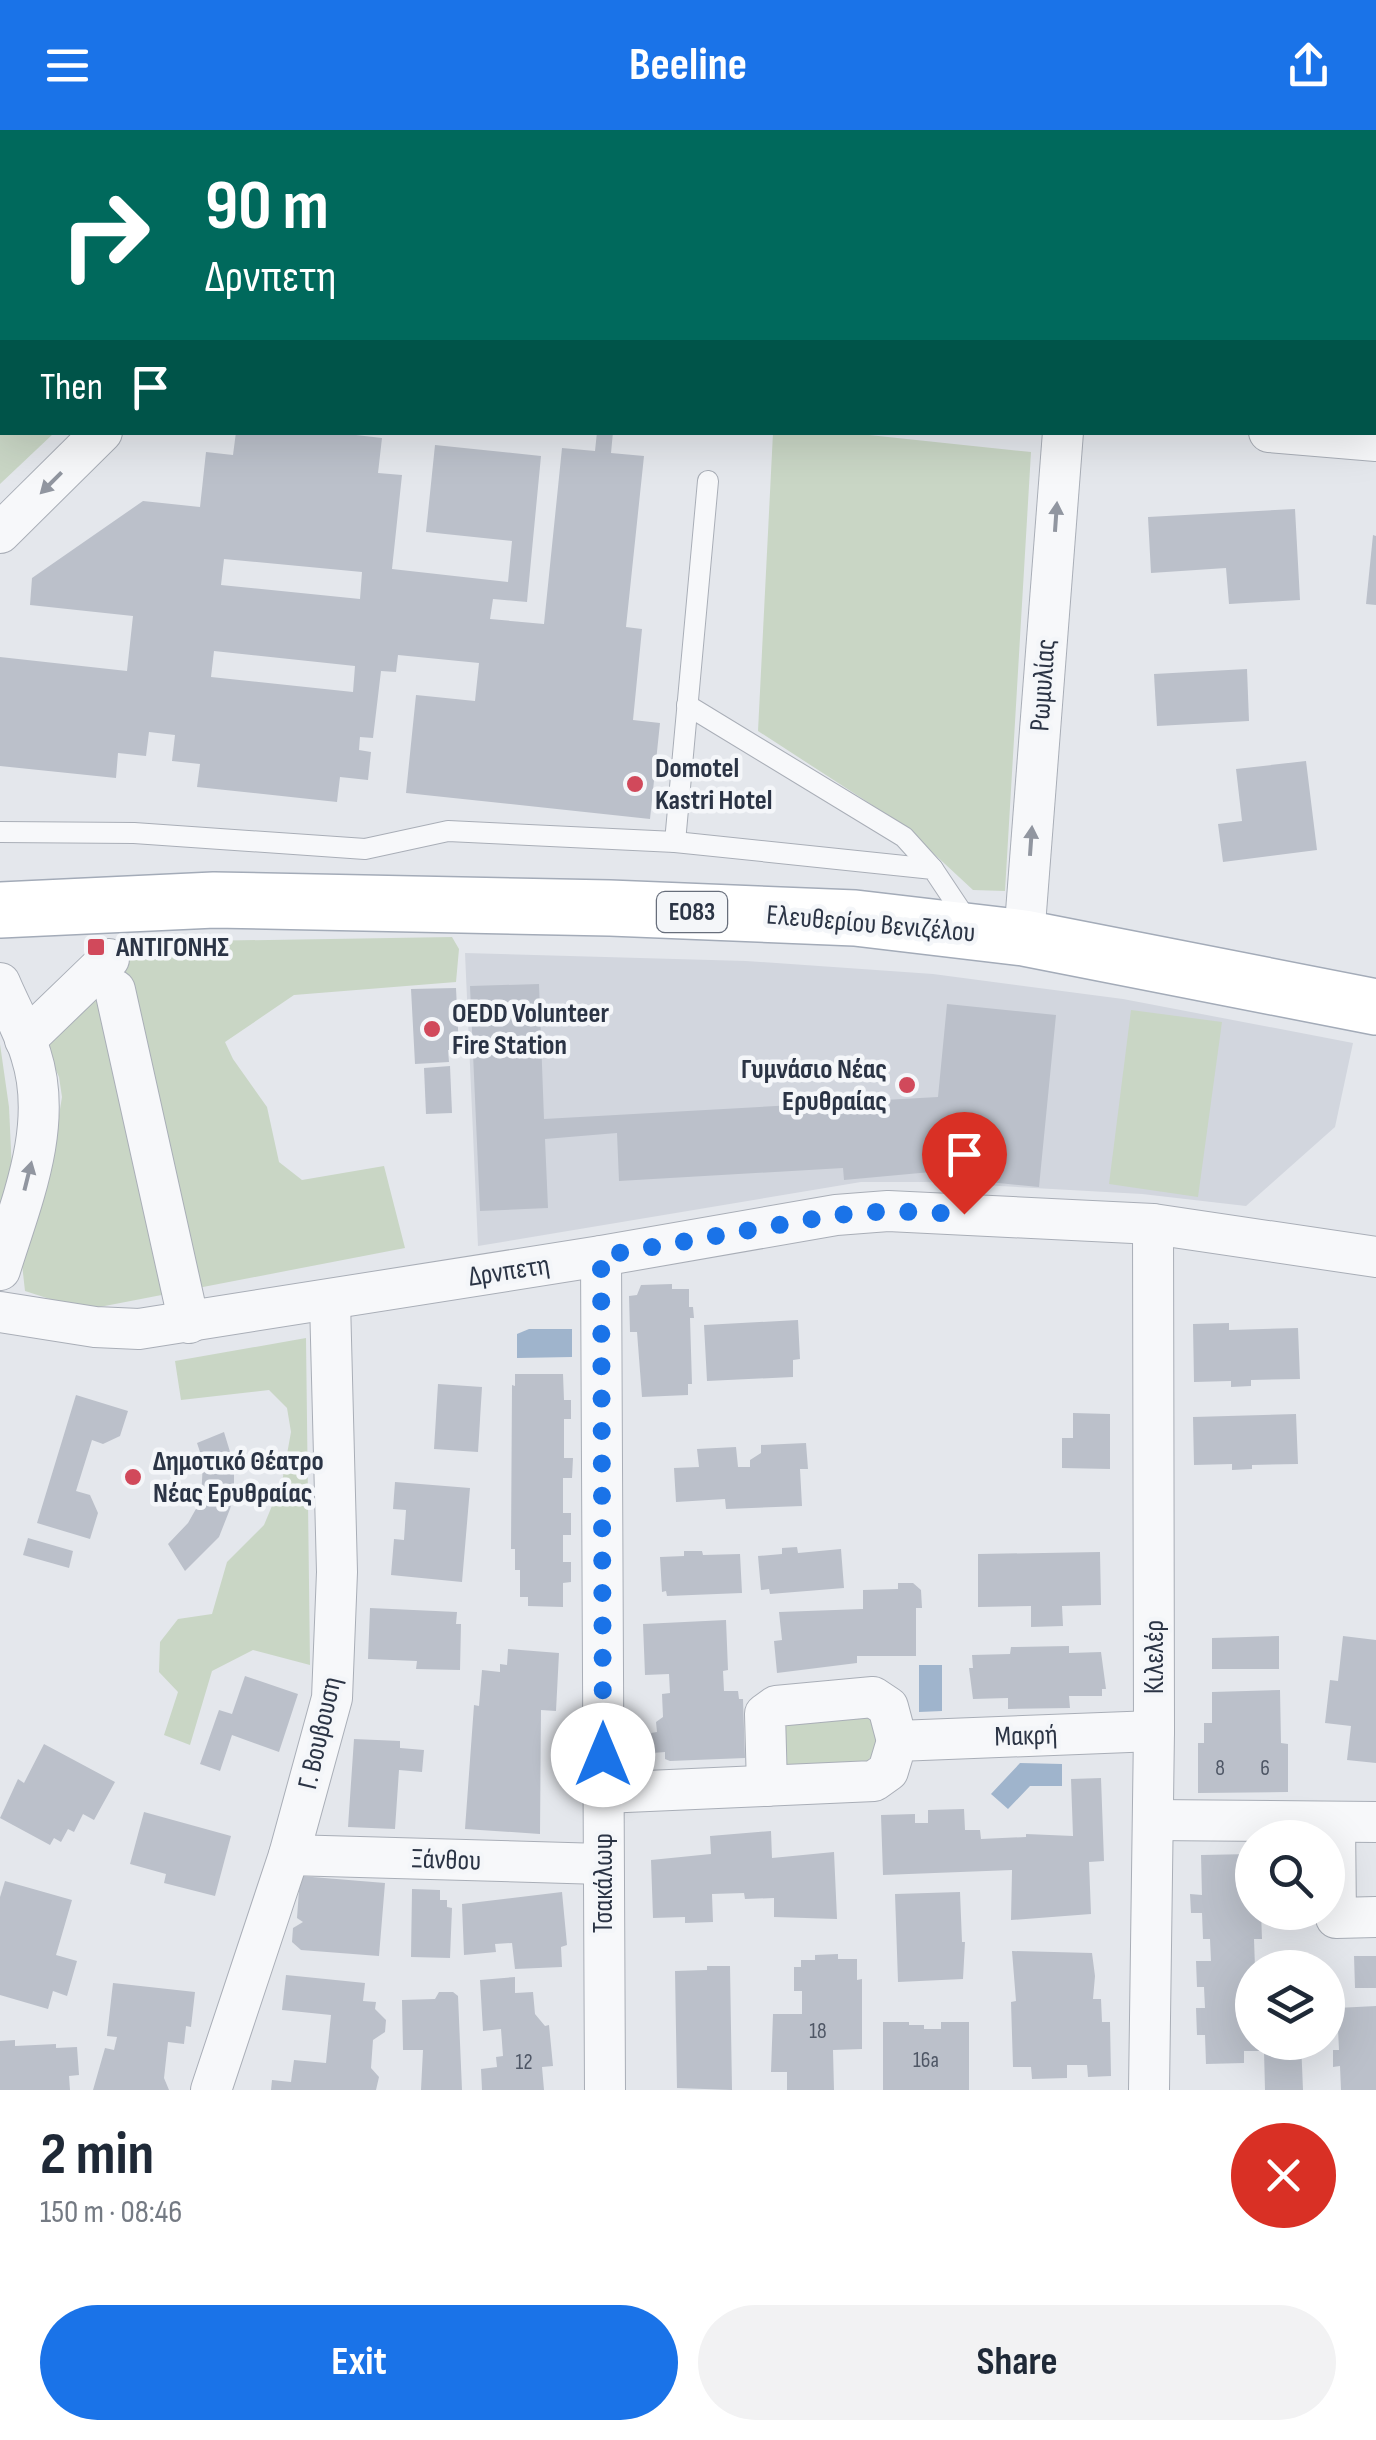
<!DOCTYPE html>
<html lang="en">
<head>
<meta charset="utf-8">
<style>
	body { margin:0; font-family:"Sofia Sans Condensed",sans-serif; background:#f2f2f3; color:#1f2937; height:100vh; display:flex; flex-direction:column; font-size:38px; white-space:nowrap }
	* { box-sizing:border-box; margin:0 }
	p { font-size:32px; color:#747a83 }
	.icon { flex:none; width:55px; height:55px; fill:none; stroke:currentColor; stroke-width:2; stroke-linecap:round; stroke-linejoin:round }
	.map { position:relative; height:1960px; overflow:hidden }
	.drawer { display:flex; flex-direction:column; background:#fff; flex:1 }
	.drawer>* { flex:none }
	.guide { position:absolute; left:0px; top:0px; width:1378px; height:305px; box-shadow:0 10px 40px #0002; background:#00695c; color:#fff; overflow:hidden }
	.controls { position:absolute; left:1235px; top:1690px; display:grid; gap:20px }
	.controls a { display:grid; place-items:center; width:110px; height:110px; border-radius:50%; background:#fff; box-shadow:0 10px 40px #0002; font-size:50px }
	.pin { position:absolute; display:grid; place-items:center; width:85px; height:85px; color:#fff; margin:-102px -42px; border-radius:50% 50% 50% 0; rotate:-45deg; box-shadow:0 0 10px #0007 }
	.pin .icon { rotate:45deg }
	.me { position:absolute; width:110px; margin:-55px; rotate:0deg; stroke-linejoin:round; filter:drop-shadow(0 0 8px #0008) }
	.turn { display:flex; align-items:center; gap:35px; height:210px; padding:0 40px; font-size:45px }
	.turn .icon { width:130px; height:130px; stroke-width:2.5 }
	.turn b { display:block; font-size:70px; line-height:85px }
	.then { display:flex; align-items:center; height:95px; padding:0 40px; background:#0003; gap:20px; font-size:38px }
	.round { display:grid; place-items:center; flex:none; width:105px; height:105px; border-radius:52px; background:#f2f2f3 }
	.overview { display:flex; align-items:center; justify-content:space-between; height:170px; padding:0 40px }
	h1 { font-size:60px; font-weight:700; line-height:75px }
	.cta { display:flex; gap:20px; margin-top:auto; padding:20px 40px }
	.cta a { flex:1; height:115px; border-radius:60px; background:#1a73e8; color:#fff; font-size:40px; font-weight:700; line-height:115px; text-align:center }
	.cta a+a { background:#f2f2f3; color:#1f2937 }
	header { display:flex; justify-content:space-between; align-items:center; height:130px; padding:0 40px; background:#1a73e8; color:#fff; font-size:45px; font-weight:700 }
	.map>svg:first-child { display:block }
	.built { fill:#d2d6de }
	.green { fill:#c9d6c5 }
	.water { fill:#9fb4cc }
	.building { fill:#bbc0ca; fill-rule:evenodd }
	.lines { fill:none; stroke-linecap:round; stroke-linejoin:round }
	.lane-casing { stroke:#a9aeb7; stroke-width:22 }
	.street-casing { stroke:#a9aeb7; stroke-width:42 }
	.primary-casing { stroke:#a3abb8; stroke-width:58 }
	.lane { stroke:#f7f8fa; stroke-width:20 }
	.street { stroke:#f7f8fa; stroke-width:40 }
	.primary { stroke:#fff; stroke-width:55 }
	.oneway { fill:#9196a0 }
	.route { stroke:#1a73e8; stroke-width:18; stroke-dasharray:0 32.4 }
	.poi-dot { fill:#d1495b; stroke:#f4f6f9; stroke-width:4 }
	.labels { text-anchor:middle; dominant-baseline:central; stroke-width:9; stroke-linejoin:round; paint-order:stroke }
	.number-label { font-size:22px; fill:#4f5766 }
	.shield { fill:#f4f6f9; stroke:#676e7b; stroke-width:2.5 }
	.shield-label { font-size:25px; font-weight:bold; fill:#2b3445 }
	.street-label { font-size:28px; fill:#2b3445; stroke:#f4f6f9 }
	.poi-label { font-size:28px; font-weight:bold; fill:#2b3445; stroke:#f4f6f9; text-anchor:start }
</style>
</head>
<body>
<header><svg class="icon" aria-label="menu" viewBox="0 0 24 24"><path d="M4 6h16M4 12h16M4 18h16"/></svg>Beeline<svg class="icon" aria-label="share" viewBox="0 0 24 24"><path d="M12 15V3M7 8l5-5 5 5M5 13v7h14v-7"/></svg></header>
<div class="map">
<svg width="1376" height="1960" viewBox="0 0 1376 1960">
	<rect width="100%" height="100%" fill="#e4e7ec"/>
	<path class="built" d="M465 823 746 831 933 844 1123 869 1353 913 1335 997 1246 1076 1142 1064 926 1052H861L478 1116Z"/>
	<g class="green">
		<path d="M0 235 2 302 54 303 0 354Z"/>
		<path d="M773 303H850L1031 322 1005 761 973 760 903 695 758 601Z"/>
		<path d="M452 807 459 819 456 852 294 865 225 912 233 929 267 977 279 1032 302 1050 384 1036 405 1118 84 1180 25 1161 21 1125 52 1028 62 967 59 947 41 907 129 829 138 812Z"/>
		<path d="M1131 880 1222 892 1198 1067 1109 1054Z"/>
		<path d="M0 914 9 977 12 1042 0 1077Z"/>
		<path d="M306 1208 310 1535 253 1520 212 1541 190 1615 164 1605 178 1562 159 1542 160 1512 178 1489 212 1484 227 1432 264 1395 282 1352 291 1302 287 1278 269 1260 181 1270 175 1231Z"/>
		<path d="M858 1575 876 1592 878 1620 865 1633 787 1639 777 1628 787 1582Z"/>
	</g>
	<g class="water">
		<path d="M529 1199H572V1227L517 1228V1204Z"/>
		<path d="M919 1535H942V1581L919 1582Z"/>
		<path d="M1020 1633 1062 1634V1656H1030L1008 1679 991 1664Z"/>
	</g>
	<g class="building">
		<path d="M236 302H330L382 308 378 343 402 345 392 439 508 452 512 411 426 402 435 315 541 326 527 472 493 469 490 489 544 494 562 318 595 321 597 302H613L611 323 644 326 626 497 642 499 633 590 660 593 650 689 406 663 416 565 475 571 479 533 398 525 396 542 381 541 373 608 360 607 359 620 371 622 368 650 340 647 337 672 197 657 200 634 172 631 175 605 149 602 146 626 118 623 116 648 0 636V527L127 541 133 486 30 475 32 448 143 371 200 377 206 322 233 325ZM224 429 362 442 360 469 221 455ZM214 521 355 536 353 562 211 547Z"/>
		<path d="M1295 379 1300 470 1229 474 1226 438 1151 443 1148 387Z"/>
		<path d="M1373 405 1376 406V475L1366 474Z"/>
		<path d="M1247 539 1249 591 1157 596 1154 544Z"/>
		<path d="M1306 631 1317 720 1223 732 1218 694 1242 691 1236 639Z"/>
		<path d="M539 854 544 989 938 967 947 874 1056 885 1039 1057 930 1046 931 1042 844 1050 843 1038 619 1051 617 1003 545 1009 548 1078 480 1081 470 856Z"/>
		<path d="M456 858 459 919 448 920 449 932 415 934 411 859Z"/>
		<path d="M450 936 452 983 426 984 424 938Z"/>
		<path d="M672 1154V1159H689V1177H693L694 1188H690L692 1254H688V1265L642 1267 637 1202H630L629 1166 637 1165 641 1155Z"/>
		<path d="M798 1190 800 1229 793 1230V1247L707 1251 704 1195Z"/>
		<path d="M1229 1193V1200L1298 1198 1300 1249 1251 1250V1256L1231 1257V1251L1194 1252 1193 1194Z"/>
		<path d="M515 1244H563L564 1270H571V1289H564V1328H573L572 1348H563V1383H571V1405H563V1432H571V1452L563 1453V1477L528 1476V1467H520V1440H515V1419H511L512 1255 515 1256Z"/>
		<path d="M438 1254 482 1257 478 1322 434 1319Z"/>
		<path d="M76 1265 128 1281 120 1306 103 1314 92 1310 76 1361 90 1365 98 1383 90 1409 37 1393Z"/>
		<path d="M1073 1283 1110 1284V1339L1062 1338V1308H1073Z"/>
		<path d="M1296 1284 1298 1334 1252 1335V1339L1232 1340V1334L1194 1335 1193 1287Z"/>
		<path d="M224 1302 234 1335V1364L230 1379 219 1407 185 1441 168 1414 188 1393 201 1370 203 1331 197 1313Z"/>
		<path d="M806 1313 808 1339H800L802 1376 726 1379 725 1369 676 1372 674 1338 699 1337 697 1319 736 1317 738 1337H750V1330L761 1323V1315Z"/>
		<path d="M395 1352 470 1358 462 1452 391 1445 394 1409 404 1410 406 1380 393 1379Z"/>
		<path d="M28 1408 73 1421 69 1438 23 1425Z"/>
		<path d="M797 1417 798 1423 841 1419 844 1458 770 1464 769 1459 761 1460 758 1426 782 1424V1418Z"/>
		<path d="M684 1421H702L703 1425 740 1424 742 1463 667 1466 666 1461 662 1462 660 1427 684 1426Z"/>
		<path d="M1100 1422 1101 1475 1062 1476 1063 1496 1031 1497V1476L978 1477V1424Z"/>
		<path d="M898 1453H913L921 1460 922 1478H916V1526H857V1533L777 1543 774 1511 782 1510 779 1482 863 1479V1460L898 1459Z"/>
		<path d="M370 1478 457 1482 456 1494H461L460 1540 416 1539 417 1531 368 1529Z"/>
		<path d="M726 1490 728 1540 723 1541 724 1561H738L739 1569H743L745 1628 670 1631 665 1629V1622L652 1623 651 1603 657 1602 656 1592 663 1587 662 1564 670 1563 669 1544 645 1545 643 1494Z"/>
		<path d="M1279 1506V1539H1212V1508Z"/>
		<path d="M1343 1506 1376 1510V1633L1347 1630 1351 1596 1325 1593 1330 1550 1338 1551Z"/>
		<path d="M1069 1516V1523L1101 1522 1106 1559H1102V1566H1069L1070 1578 1008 1579V1568L973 1569 969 1538H973L972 1525 1010 1524 1011 1517Z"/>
		<path d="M508 1519 559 1523 556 1581 541 1580 540 1704 465 1699 474 1575 479 1576 482 1540 500 1542V1534L507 1535Z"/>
		<path d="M245 1546 298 1564 279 1622 232 1605 220 1641 200 1634 219 1580 232 1584Z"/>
		<path d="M1280 1560 1281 1613 1288 1614V1662L1198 1663V1613H1204V1593H1212V1562Z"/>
		<path d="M354 1609 400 1611V1618L424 1620 422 1642 399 1640 395 1699 348 1697Z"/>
		<path d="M44 1614 115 1652 94 1690 83 1684 74 1702 68 1699 61 1712 54 1708 50 1715 0 1688 18 1649 24 1653Z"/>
		<path d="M1101 1648 1104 1731 1089 1732 1091 1784 1011 1790 1012 1740 883 1745 881 1685 915 1684V1693H928V1680L964 1679 965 1700H980L981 1709 1026 1707V1704L1073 1706 1071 1649Z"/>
		<path d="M144 1682 231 1706 215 1766 164 1753 166 1744 130 1734Z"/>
		<path d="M771 1701 772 1728 834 1722 837 1789 774 1787V1768L745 1769 744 1763 712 1764 713 1792 685 1793V1787L653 1788 651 1730 711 1724 710 1706Z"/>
		<path d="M1252 1724V1782H1261L1262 1809H1254L1255 1838H1252V1857L1248 1858 1249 1877H1252V1912H1301L1303 1960H1265L1264 1921H1244V1933L1206 1934 1205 1905H1197L1196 1878H1205L1204 1857H1197L1196 1831H1211L1210 1809H1203L1202 1783H1191L1190 1764 1202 1765 1201 1725Z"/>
		<path d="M300 1746 385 1753 379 1826 301 1820 292 1812 293 1798 303 1792 297 1788Z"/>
		<path d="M5 1751 72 1770 56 1825 77 1831 67 1866 53 1861 48 1879 0 1865V1767Z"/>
		<path d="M412 1759 440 1760V1770H447V1777L452 1778 450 1828 411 1827Z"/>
		<path d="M562 1762 567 1815 561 1817 562 1837 515 1839 512 1813 495 1814 496 1822 464 1825 462 1774Z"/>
		<path d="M960 1762 962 1812H965L963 1849 898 1852 895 1764Z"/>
		<path d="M1012 1821 1092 1823 1095 1846 1093 1869H1101L1102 1892H1110L1111 1946 1088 1947 1087 1935H1067V1948L1032 1949 1031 1937H1013L1011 1872 1016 1871Z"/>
		<path d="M838 1824V1829H857V1850L862 1849V1919L833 1920 834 1960H787V1942H771L773 1884H802V1861H794V1837H801V1830H815V1825Z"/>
		<path d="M1354 1826H1376V1858H1355Z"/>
		<path d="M707 1836H730L732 1960 677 1958 675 1841 707 1840Z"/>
		<path d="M286 1845 365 1853 363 1871 376 1872 375 1879 386 1890 385 1902 373 1910 371 1938 379 1947 376 1960H271L272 1950 291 1952 294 1930 326 1933 331 1885 282 1880Z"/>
		<path d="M515 1847V1863L533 1862 535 1884 545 1896 549 1895 553 1936 542 1937 544 1960H482L481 1939 497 1937 496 1927 503 1926 501 1899 483 1901 480 1850Z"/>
		<path d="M113 1853 195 1862 191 1897 186 1896 184 1914 168 1912 164 1948 169 1960H93L105 1918 114 1920 117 1907 107 1906Z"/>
		<path d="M439 1862H453L458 1866 462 1960H421L423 1920H403L402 1870 435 1869Z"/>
		<path d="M1376 1876V1960H1341L1340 1936 1333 1937V1920H1339L1337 1878Z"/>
		<path d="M883 1892H909V1895H924V1899H941V1892H969V1960H883Z"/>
		<path d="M15 1910V1916L56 1914V1918L77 1917 79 1945 69 1946 70 1960H0V1911Z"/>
	</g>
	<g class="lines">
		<defs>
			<g id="lane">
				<path d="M687 575 904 707 933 739"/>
				<path d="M0 702 134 703 365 719 448 701 675 712 933 739 969 793"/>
				<path d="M675 712 708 351"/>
			</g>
			<g id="street">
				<path d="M590 2 595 0"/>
				<path d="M1088 2V0"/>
				<path d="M0 207H2"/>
				<path d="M1269 302 1376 311"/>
				<path d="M0 403 102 302"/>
				<path d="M1024 808 1063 302"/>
				<path d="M0 853C10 877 24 901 31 925 54 996 21 1072 0 1140"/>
				<path d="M115 860 189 1193"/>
				<path d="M25 910 109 829"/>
				<path d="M601 1126 605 1960"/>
				<path d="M0 1182 95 1197 139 1199 601 1126 836 1085 888 1081 1153 1094 1376 1127"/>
				<path d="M767 1656 765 1584 776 1576 873 1567 888 1577 897 1611"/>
				<path d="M603 1663 874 1651 888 1641 897 1611 1154 1601"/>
				<path d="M1153 1690 1376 1692"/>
				<path d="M1335 1692 1336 1788 1376 1787"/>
				<path d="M289 1725 602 1734"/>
				<path d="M211 1960 289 1725 332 1568 337 1442 330 1171"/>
				<path d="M1149 1960 1154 1601 1153 1094"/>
			</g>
			<path id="primary" d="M0 780 214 770 610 778 855 788 1024 808 1376 877"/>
		</defs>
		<use href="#lane" class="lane-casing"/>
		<use href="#street" class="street-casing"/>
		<use href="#primary" class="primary-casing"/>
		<use href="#lane" class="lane"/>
		<use href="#street" class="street"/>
		<use href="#primary" class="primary"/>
	</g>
	<defs><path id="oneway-solid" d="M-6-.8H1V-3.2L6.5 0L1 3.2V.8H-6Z" transform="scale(2.5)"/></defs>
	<g class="oneway">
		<use href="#oneway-solid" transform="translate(51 353) rotate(135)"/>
		<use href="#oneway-solid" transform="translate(1056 387) rotate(-86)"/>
		<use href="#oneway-solid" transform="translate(1031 711) rotate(-86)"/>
		<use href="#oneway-solid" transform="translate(28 1046) rotate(-76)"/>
	</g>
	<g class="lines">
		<path class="route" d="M603 1625 601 1126 836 1085 888 1081 964 1084"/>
	</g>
	<g class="poi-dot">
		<circle cx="635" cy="654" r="10"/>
		<rect x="86" y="807" width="20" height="20" rx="5"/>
		<circle cx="432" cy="899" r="10"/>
		<circle cx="907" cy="955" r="10"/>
		<circle cx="133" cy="1347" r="10"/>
	</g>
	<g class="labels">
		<g class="number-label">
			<text x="1220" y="1638">8</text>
			<text x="1265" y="1638">6</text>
			<text x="818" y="1901">18</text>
			<text x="926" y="1930">16a</text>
			<text x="524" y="1932">12</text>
		</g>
		<rect class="shield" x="657" y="762" width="70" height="40" rx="8"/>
		<g class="shield-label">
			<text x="692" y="782">ΕΟ83</text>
		</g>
		<g class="street-label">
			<text transform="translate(1043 555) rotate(-86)">Ρωμυλίας</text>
			<text transform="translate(871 794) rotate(5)">Ελευθερίου Βενιζέλου</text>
			<text transform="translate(509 1141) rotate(-9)">Δρνπετη</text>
			<text transform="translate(1154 1527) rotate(-90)">Κιλελέρ</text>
			<text transform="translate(320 1603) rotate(-77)">Γ. Βουβουση</text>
			<text transform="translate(1026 1606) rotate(-2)">Μακρή</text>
			<text transform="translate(446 1730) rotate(2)">Ξάνθου</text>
			<text transform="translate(603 1753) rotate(-90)">Τσακάλωφ</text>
		</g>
		<g class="poi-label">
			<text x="655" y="638">Domotel<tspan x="655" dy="32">Kastri Hotel</tspan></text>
			<text x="116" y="817">ΑΝΤΙΓΟΝΗΣ</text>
			<text x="452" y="883">OEDD Volunteer<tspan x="452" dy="32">Fire Station</tspan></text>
			<text x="887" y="939" text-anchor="end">Γυμνάσιο Νέας<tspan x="887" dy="32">Ερυθραίας</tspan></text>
			<text x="153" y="1331">Δημοτικό Θέατρο<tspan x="153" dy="32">Νέας Ερυθραίας</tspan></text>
		</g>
	</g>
</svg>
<div class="controls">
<a><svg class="icon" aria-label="search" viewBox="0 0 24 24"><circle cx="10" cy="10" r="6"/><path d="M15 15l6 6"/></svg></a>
<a><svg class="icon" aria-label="layers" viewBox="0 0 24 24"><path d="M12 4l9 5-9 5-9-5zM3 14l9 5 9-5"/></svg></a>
</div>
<div class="pin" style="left:964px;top:1084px;background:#d93025"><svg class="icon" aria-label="arrive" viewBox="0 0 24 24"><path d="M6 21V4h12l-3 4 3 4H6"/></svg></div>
<svg class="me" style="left:603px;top:1625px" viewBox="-20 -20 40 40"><circle r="19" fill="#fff"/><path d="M0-13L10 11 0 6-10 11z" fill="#1a73e8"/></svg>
<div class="guide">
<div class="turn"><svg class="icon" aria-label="right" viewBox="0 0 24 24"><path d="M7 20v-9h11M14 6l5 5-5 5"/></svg><div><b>90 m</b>Δρνπετη</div></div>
<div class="then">Then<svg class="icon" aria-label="arrive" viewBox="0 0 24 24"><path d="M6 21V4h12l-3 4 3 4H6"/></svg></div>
</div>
</div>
<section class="drawer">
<div class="overview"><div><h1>2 min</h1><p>150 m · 08:46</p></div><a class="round" style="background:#d93025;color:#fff"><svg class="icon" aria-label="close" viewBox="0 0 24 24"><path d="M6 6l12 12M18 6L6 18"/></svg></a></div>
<div class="cta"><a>Exit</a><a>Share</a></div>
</section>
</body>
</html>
